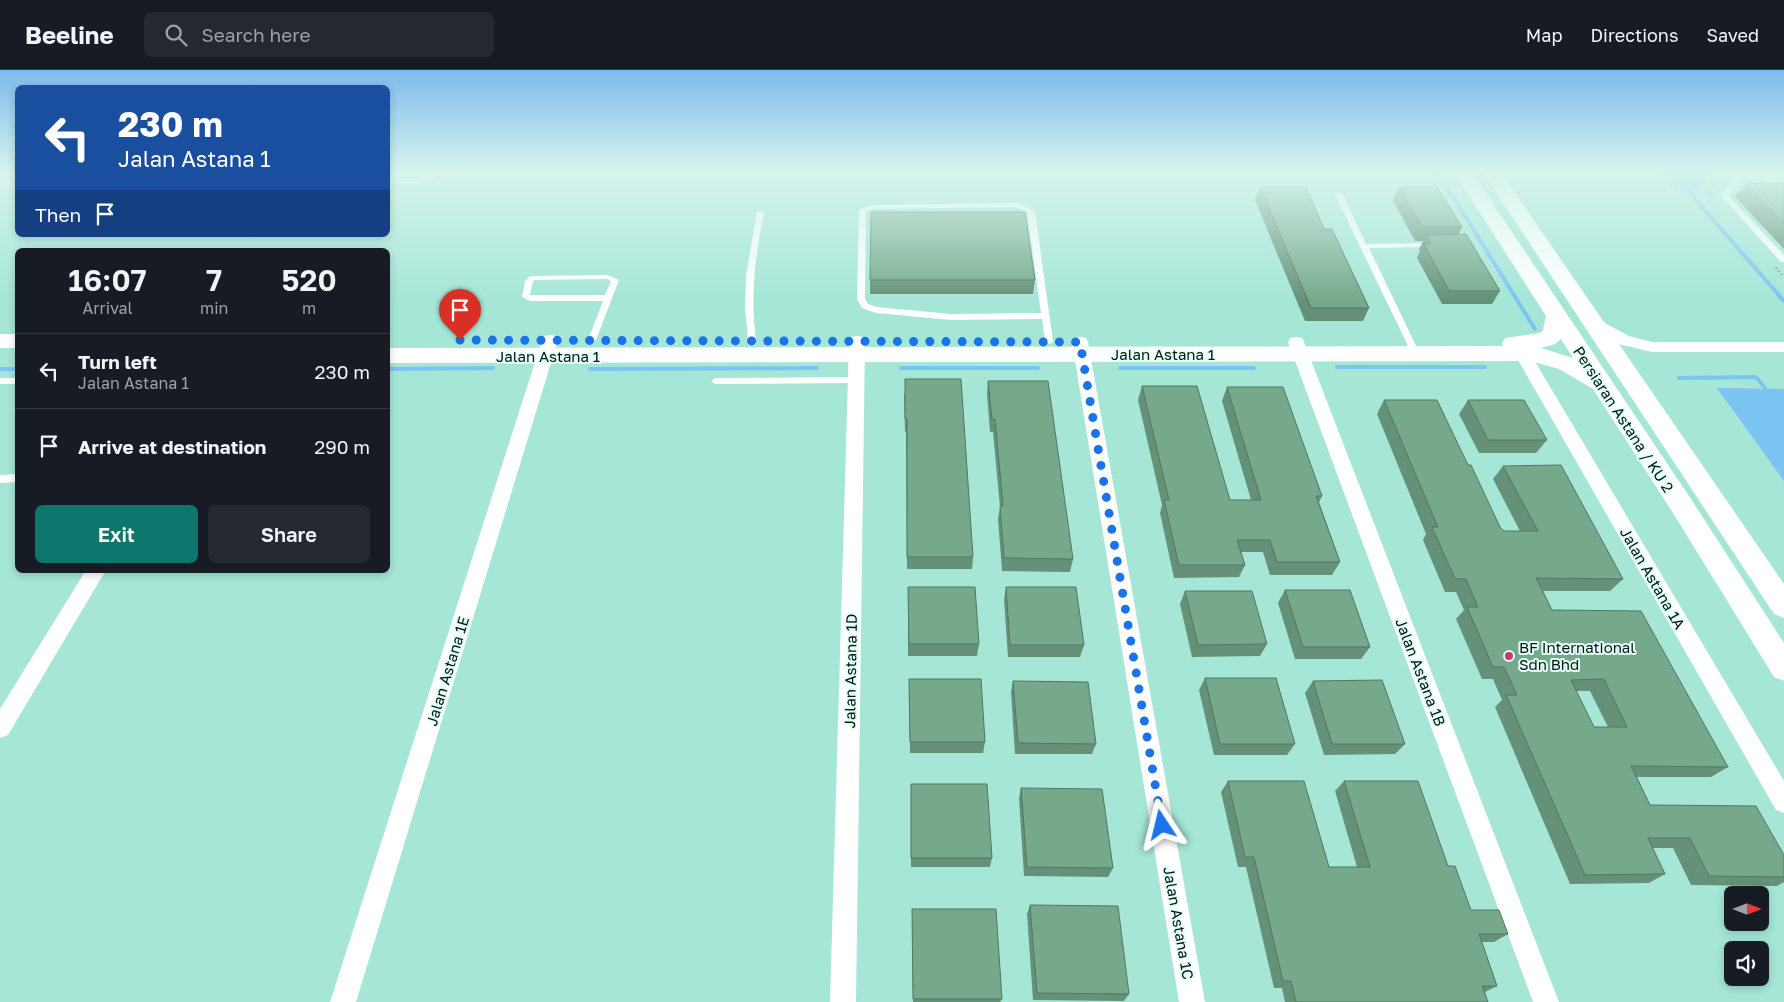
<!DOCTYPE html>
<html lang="en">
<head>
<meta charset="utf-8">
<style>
	body { margin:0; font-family:"Golos Text",sans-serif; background:#242831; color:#f1f3f6; height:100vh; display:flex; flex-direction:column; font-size:19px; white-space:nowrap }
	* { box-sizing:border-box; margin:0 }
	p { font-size:16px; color:#9ea1a6 }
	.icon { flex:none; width:28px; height:28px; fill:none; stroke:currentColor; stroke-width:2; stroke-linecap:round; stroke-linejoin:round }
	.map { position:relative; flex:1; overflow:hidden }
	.details { position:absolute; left:15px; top:178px; width:375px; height:325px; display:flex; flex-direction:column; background:#171b24; border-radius:8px; box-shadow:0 2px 8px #0003 }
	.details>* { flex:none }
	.hud { position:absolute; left:15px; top:15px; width:375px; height:152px; border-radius:8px; box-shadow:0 2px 8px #0003; background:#1a4fa0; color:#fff; overflow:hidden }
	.needle { width:32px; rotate:90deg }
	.buttons { position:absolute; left:1724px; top:816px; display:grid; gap:10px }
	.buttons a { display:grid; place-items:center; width:45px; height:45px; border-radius:8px; background:#171b24; box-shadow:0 2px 8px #0003; font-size:25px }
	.pin { position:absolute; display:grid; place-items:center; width:42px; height:42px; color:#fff; margin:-51px -21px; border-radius:50% 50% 50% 0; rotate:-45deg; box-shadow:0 0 5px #0007 }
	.pin .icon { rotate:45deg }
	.me { position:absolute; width:55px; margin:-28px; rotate:350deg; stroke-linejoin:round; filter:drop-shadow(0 0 4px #0008) }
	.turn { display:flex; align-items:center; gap:18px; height:105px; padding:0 20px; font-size:22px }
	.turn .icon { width:65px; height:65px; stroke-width:2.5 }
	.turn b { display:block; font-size:35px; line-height:42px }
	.then { display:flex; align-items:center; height:48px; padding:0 20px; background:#0003; gap:10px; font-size:19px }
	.eta { display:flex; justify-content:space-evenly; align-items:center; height:85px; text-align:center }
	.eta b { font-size:30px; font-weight:600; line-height:35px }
	.primary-button { display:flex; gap:10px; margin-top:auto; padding:10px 20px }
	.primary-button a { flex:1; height:58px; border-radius:8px; background:#0f766e; color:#fff; font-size:20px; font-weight:600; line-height:58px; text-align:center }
	.primary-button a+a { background:#242831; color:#f1f3f6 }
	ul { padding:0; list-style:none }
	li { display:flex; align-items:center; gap:15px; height:75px; padding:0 20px; border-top:1px solid #363941 }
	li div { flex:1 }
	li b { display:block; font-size:19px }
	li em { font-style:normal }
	header { display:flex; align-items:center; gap:30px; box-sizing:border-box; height:70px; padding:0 25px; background:#171b24; border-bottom:1px solid #363941 }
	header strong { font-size:24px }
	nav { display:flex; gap:28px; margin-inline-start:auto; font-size:18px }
	.search { width:350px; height:45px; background:#242831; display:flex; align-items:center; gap:12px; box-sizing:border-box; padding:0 18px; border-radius:8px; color:#9ea1a6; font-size:19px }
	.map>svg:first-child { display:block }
	.water { fill:#7cc4f4 }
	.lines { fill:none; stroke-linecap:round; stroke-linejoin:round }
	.stream { stroke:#7cc4f4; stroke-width:4 }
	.path { stroke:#548177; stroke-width:2.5; stroke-dasharray:1 3; stroke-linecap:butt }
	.lane { fill:#fff; fill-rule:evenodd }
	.street { fill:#fff; fill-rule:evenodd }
	.secondary { fill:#fff; fill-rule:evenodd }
	.wall { fill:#659178; fill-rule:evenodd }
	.building { fill:#76a98c; stroke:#537662; fill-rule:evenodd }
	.route { stroke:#1a73e8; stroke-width:9; stroke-dasharray:0 16.2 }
	.poi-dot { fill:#c33a74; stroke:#e5fef7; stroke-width:2 }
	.labels { text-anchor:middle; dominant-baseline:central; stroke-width:4; stroke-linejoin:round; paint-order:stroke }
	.street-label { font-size:15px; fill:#001914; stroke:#e5fef7 }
	.poi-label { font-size:15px; fill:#001914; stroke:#e5fef7; text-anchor:start }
</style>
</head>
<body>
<header>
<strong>Beeline</strong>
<div class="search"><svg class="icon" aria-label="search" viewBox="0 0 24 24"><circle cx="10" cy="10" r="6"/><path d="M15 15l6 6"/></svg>Search here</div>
<nav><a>Map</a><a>Directions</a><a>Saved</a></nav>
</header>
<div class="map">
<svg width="1784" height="932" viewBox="0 0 1784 932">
	<rect width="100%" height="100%" fill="#a5e6d7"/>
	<g class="water">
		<path d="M1661 101H1711L1699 121H1675L1660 102Z"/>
		<path d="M1717 318 1784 319V411Z"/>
	</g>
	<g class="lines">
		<g class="stream">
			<path d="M1432 101 1452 125 1535 259"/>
			<path d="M1688 121 1784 231"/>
			<path d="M1337 297H1485"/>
			<path d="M901 298H1038"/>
			<path d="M1120 298H1254"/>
			<path d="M0 299H18"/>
			<path d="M388 299 493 298"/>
			<path d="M590 299 817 298"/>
			<path d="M1679 308 1756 307 1765 318"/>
		</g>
		<g class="path">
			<path d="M1713 129 1708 122 1724 101"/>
			<path d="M1776 198 1784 207"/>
		</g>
		<g class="lane">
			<path d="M447 101H458L418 113H388V109H418Z"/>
			<path d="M1741 101H1752L1746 103 1729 126 1784 185V192H1781L1721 126Z"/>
			<rect x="0" y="111" width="18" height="4"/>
			<path d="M1336 123 1343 125 1366 174 1433 173 1437 175 1433 177 1369 178 1420 284 1419 286 1416 287 1412 284 1335 125Z"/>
			<path d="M1017 133 1035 141 1053 271 1052 273 1049 274 1045 271 1042 249 951 250 876 243 862 238 857 229 859 139 874 135ZM1016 137 1027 142 1041 243 951 244 877 237 868 234 865 229 866 142 875 139Z"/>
			<path d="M757 141H763L764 143C755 187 750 226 756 271L752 274 748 271 745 237 746 206Z"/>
			<path d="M608 205 619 210 596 270 592 273 588 270 603 231H530L522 227 525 211 530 206ZM607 209 611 211 605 225H530L533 212 535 210Z"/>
			<path d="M855 307 859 310 855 313 715 314 711 311 715 308Z"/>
			<rect x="0" y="308" width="18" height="6"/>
			<path d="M18 404V412L0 413V405Z"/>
		</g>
		<g class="street">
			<path d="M1756 101H1769L1784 115V127L1779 126Z"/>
			<path d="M1590 245 1629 266 1652 272H1784V282H1652L1618 274 1585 254 1582 250 1585 246Z"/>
			<path d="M550 265 556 266 558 270 356 932H330L542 270 544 266Z"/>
			<path d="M857 266 863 267 865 271 856 932H830L849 271 851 267Z"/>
			<path d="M1080 267 1086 268 1088 272 1205 932H1179L1072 272 1074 268Z"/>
			<path d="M1296 267 1302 268 1304 272 1559 932H1533L1288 272 1290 268Z"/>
			<path d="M1522 278 1528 279 1530 283 1784 711V743L1776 740 1514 283 1516 279Z"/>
			<path d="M86 500H106L8 665 0 668V639Z"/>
		</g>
		<g class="secondary">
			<path d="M1453 101H1471L1691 429 1784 573V611L1774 607 1673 443 1593 319 1559 299 1530 291 388 293V278L1503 276 1502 273 1505 268 1540 263 1543 260 1546 246ZM1561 269 1573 288 1541 278 1555 274Z"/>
			<path d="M1482 101H1500L1784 514V548L1774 544Z"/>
			<rect x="0" y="264" width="18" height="14"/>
		</g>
	</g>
	<g class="wall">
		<path d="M1746 113H1784V179L1735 127Z"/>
		<path d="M1260 117 1324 159 1369 238 1363 251H1305L1255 130Z"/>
		<path d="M1399 117 1462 157 1458 165 1500 221 1492 234H1442L1417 188 1420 181 1419 179 1423 171H1415L1393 130Z"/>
		<path d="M870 210H1035L1033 224H870Z"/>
		<path d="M988 311 1073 489 1070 502 1002 501 998 449 1000 437 993 362H990L987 324Z"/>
		<path d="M1142 316 1230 430H1251L1222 331 1227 317 1322 426 1319 432 1340 492 1332 505H1270L1263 482H1241L1245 495 1239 507 1174 508 1160 443 1162 435 1138 330Z"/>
		<path d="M904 323 973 487 972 499H907L906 362H905Z"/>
		<path d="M1384 330 1468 395 1500 457 1504 461H1520L1493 409 1503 396 1623 509 1610 521H1543L1552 540 1728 697 1711 707H1637L1650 735 1784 785V812L1777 816 1691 815 1673 778H1652L1665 804 1649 813 1570 814 1495 637 1502 630 1493 609H1482L1456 549 1464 540 1456 522H1445L1423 470 1426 464 1377 344ZM1576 621H1590L1608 657H1594Z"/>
		<path d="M1468 330 1547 370 1536 383H1479L1459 344Z"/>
		<path d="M908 517 979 574 977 586H908Z"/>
		<path d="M1006 517 1084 575 1080 587H1008L1004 529Z"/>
		<path d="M1285 520 1370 577 1361 589H1295L1278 533Z"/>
		<path d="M1185 521 1267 574 1260 586 1192 587 1180 534Z"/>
		<path d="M1205 608 1295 674 1287 685H1214L1199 620Z"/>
		<path d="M909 609 985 672 983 683H910Z"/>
		<path d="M1013 611 1096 674 1092 684H1015L1011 622Z"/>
		<path d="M1313 611 1405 674 1395 684 1324 685 1305 623Z"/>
		<path d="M1228 711 1329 797H1357L1335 721 1344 711 1448 796 1471 840 1508 864 1494 872H1482L1497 916 1485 922 1488 932H1285L1282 918H1274L1246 797H1238L1221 722Z"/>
		<path d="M911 714 992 788 990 797H911Z"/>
		<path d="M1021 718 1113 798 1108 807 1024 806 1019 728Z"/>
		<path d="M1030 835 1129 924 1124 931 1033 930 1027 844Z"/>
		<path d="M912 839 1002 929 1000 932H913Z"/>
	</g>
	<g class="building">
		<path d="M1746 113H1784V153Z"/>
		<path d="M1260 117H1306L1324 159H1332L1369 238H1311Z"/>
		<path d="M1399 117H1437L1462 157H1422Z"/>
		<path d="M871 142H1025L1035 210H870Z"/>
		<path d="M1466 164 1500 221H1449L1424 174H1431L1426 165Z"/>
		<path d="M905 309H961L973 487H907V349H905Z"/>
		<path d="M988 311H1048L1073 489 1004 488 1000 436H1003L995 349H992Z"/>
		<path d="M1142 316H1197L1230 430H1261L1227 317H1283L1322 426H1316L1340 492H1277L1270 470H1237L1245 495H1179L1164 430H1169Z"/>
		<path d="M1384 330H1437L1468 395H1471L1500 457 1504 461H1538L1503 396 1561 395 1623 509 1536 508 1552 540 1641 541 1728 697 1631 696 1650 735 1756 736 1784 785V807L1709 806 1690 768H1648L1665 804 1585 805 1506 625H1517L1504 597H1493L1467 537H1478L1466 509H1455L1432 457H1438ZM1604 609 1627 657H1594L1571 610Z"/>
		<path d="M1468 330H1524L1547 370H1488Z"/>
		<path d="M908 517H975L979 574H909Z"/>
		<path d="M1006 517H1076L1084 575H1010Z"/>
		<path d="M1285 520H1350L1370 577H1303Z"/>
		<path d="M1185 521H1252L1267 574 1198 575Z"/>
		<path d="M1205 608H1276L1295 674H1220Z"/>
		<path d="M909 609H981L985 672H910Z"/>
		<path d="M1382 610 1405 674H1332L1313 611Z"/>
		<path d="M1013 611 1088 612 1096 674 1018 673Z"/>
		<path d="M1228 711H1304L1329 797H1370L1344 711H1418L1448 796H1455L1471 840H1499L1508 864H1479L1497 916H1482L1488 932H1296L1291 911H1283L1254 787H1245Z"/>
		<path d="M911 714H987L992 788H911Z"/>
		<path d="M1021 718 1102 719 1113 798 1027 797Z"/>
		<path d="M1030 835 1118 836 1129 924 1037 923Z"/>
		<path d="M912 839H996L1002 929H913Z"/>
	</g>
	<linearGradient id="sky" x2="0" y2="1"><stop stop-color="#7dbaed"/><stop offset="0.44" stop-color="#d6f4ed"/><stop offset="1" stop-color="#d6f4ed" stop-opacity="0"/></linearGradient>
	<rect width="1784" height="231" fill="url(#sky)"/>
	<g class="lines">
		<path class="route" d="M460 270 1080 272 1162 755"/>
	</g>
	<circle class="poi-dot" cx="1509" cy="586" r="5"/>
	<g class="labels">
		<g class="street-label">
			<text x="1163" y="284">Jalan Astana 1</text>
			<text x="548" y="286">Jalan Astana 1</text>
			<text transform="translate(1624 349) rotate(57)">Persiaran Astana / KU 2</text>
			<text transform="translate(1653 508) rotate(60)">Jalan Astana 1A</text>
			<text transform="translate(447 601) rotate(-73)">Jalan Astana 1E</text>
			<text transform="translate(850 601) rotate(-89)">Jalan Astana 1D</text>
			<text transform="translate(1421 602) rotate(69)">Jalan Astana 1B</text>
			<text transform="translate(1179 853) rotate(80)">Jalan Astana 1C</text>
		</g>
		<g class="poi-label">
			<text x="1519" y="577">BF International<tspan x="1519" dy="17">Sdn Bhd</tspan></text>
		</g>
	</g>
</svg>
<div class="buttons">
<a><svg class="needle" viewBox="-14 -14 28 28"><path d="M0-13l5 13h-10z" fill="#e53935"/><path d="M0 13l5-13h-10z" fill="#9ea1a6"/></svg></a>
<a><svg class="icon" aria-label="sound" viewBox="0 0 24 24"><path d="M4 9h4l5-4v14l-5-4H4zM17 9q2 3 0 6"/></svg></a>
</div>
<div class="pin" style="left:460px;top:270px;background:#d93025"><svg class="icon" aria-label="arrive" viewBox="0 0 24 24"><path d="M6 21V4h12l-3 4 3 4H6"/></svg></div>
<svg class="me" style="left:1162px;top:755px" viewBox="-20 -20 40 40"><path d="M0-17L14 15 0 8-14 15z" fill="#1a73e8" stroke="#fff" stroke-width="4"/></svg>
<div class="hud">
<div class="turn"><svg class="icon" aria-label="left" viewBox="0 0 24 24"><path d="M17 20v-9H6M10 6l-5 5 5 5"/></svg><div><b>230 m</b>Jalan Astana 1</div></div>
<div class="then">Then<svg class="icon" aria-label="arrive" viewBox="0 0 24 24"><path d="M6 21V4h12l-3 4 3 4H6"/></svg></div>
</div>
<section class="details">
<div class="eta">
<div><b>16:07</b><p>Arrival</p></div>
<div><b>7</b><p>min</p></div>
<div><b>520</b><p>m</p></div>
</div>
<ul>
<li><svg class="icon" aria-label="left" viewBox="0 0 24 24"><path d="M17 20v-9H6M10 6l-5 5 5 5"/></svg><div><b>Turn left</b><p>Jalan Astana 1</p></div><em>230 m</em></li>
<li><svg class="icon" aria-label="arrive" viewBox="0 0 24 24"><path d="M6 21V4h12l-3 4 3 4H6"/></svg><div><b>Arrive at destination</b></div><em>290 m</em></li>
</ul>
<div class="primary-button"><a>Exit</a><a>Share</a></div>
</section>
</div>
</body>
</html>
